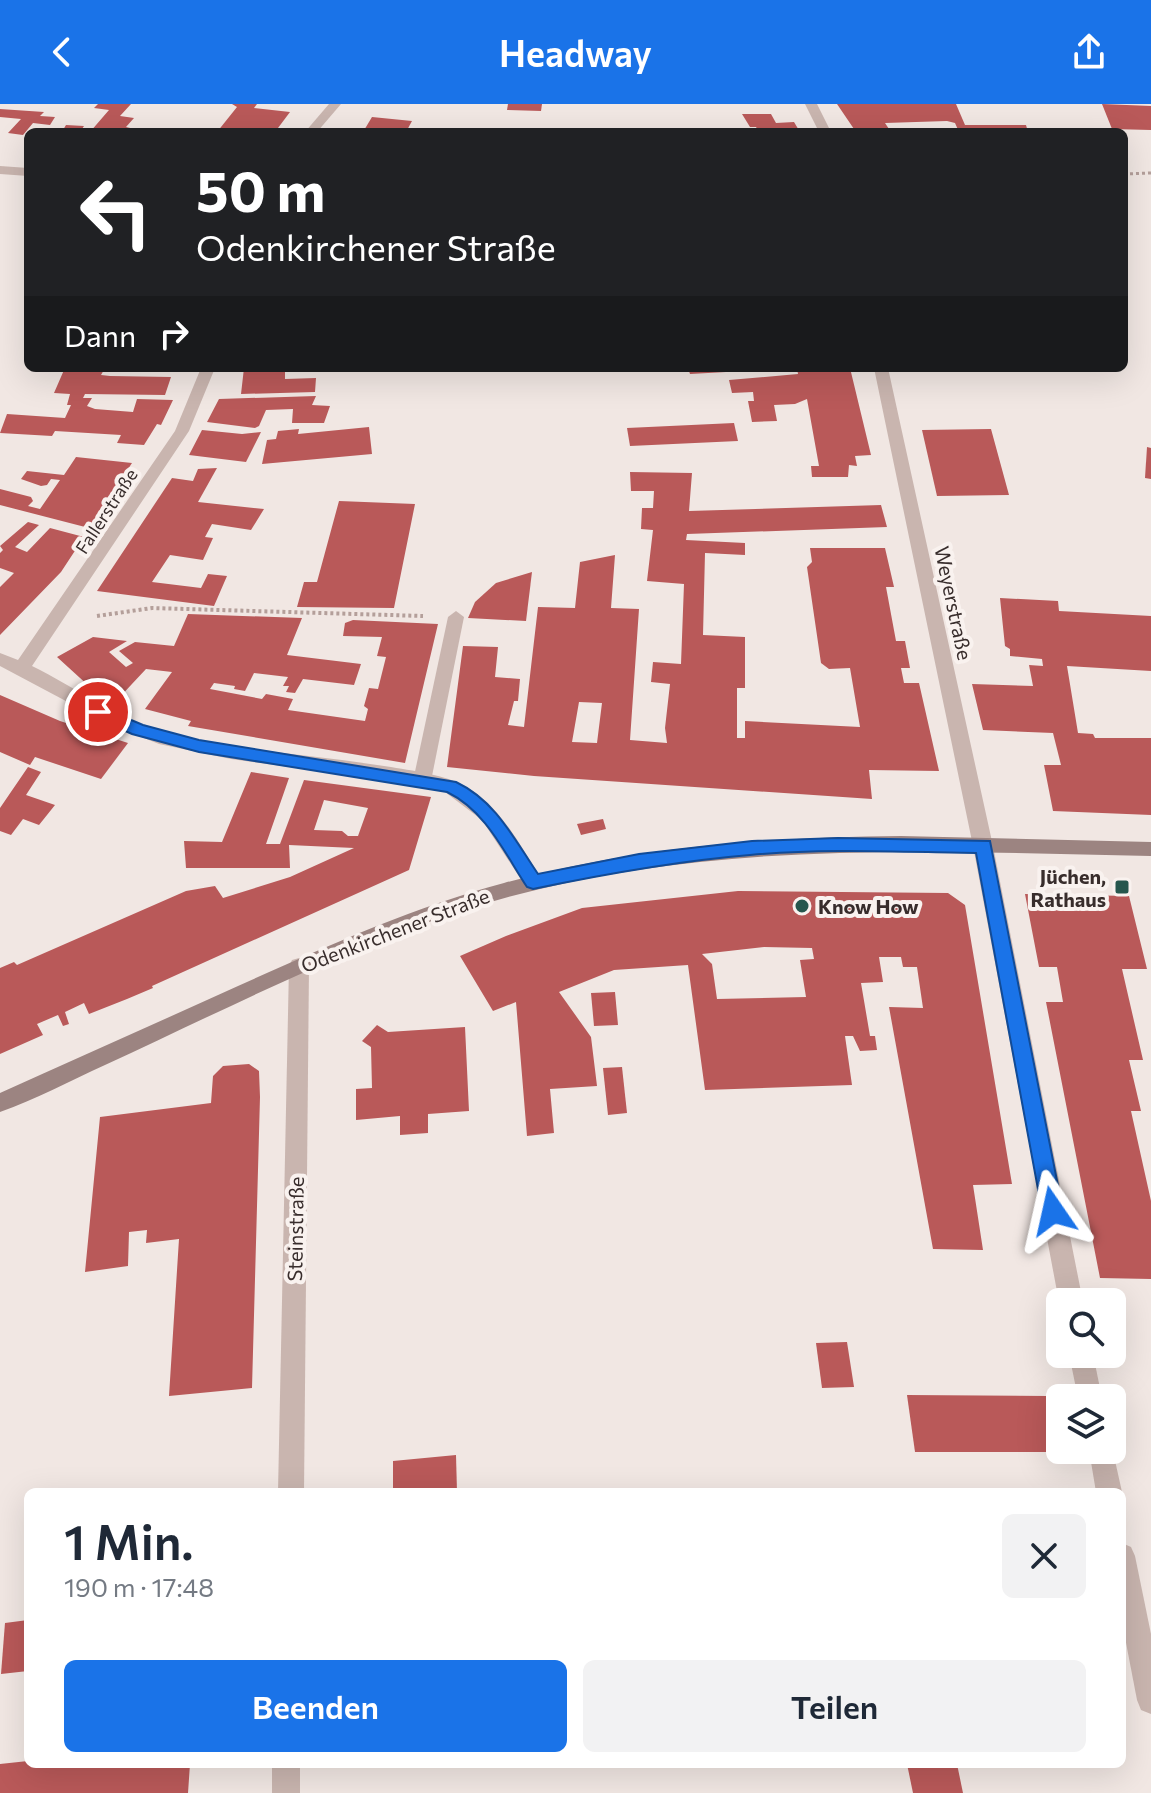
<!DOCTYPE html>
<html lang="de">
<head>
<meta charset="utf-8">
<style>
	body { margin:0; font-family:Commissioner,sans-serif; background:#f2f2f3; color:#1f2937; height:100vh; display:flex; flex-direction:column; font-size:30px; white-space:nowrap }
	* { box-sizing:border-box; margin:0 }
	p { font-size:26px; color:#747a83 }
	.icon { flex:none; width:44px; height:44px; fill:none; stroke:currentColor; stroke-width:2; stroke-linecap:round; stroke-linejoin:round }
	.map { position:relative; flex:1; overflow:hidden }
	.details { position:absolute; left:24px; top:1384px; width:1102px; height:280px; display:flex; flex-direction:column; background:#fff; border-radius:12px; box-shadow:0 8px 32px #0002 }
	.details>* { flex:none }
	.guide { position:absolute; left:24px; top:24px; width:1104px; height:244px; border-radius:12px; box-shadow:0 8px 32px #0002; background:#202124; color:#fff; overflow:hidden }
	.fabs { position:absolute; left:1046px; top:1184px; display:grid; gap:16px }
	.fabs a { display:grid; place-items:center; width:80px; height:80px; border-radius:12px; background:#fff; box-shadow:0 8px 32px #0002; font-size:40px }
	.pin { position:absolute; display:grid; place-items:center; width:68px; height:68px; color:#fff; margin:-34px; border:4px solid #fff; border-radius:50%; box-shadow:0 2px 8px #0007 }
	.me { position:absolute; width:88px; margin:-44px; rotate:349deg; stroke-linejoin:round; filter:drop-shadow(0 0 6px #0008) }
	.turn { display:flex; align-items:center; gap:28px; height:168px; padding:0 40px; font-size:36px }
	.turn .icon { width:104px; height:104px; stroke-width:2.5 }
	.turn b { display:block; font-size:56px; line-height:68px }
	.then { display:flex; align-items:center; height:76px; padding:0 40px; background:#0003; gap:16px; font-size:30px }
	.round { display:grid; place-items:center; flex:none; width:84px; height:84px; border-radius:12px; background:#f2f2f3 }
	.summary { display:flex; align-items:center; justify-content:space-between; height:136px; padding:0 40px }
	h1 { font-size:48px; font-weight:600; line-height:60px }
	.cta { display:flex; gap:16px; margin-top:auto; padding:16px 40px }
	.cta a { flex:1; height:92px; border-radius:12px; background:#1a73e8; color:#fff; font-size:32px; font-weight:600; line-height:92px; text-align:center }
	.cta a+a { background:#f2f2f3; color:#1f2937 }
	header { display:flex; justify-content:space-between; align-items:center; height:104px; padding:0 40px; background:#1a73e8; color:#fff; font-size:36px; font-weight:600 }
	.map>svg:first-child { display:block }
	.building { fill:#b95959; fill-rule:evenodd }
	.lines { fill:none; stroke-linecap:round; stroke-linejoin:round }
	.path-far1 { stroke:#b49f9a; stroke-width:3; stroke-dasharray:3 3; stroke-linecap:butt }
	.path { stroke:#b49f9a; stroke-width:4; stroke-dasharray:3 3; stroke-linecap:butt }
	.lane { fill:#c9b5af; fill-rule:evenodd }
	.street { fill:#c9b5af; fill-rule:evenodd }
	.secondary { fill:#9c8481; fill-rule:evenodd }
	.route { fill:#1a73e8; stroke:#114b97; stroke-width:2 }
	.poi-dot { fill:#26564d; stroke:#f9f2ef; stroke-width:3 }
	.labels { text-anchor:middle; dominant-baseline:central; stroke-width:8; stroke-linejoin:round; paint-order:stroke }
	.far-street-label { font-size:18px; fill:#382d2c; stroke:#f9f2ef }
	.street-label { font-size:20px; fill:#382d2c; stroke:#f9f2ef }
	.poi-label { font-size:20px; font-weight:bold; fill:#382d2c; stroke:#f9f2ef; text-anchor:end }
</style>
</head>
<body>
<header><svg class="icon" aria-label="back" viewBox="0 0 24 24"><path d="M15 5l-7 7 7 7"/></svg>Headway<svg class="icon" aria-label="share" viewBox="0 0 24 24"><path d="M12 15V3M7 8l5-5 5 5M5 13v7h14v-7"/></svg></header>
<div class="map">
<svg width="1151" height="1689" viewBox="0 0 1151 1689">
	<rect width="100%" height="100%" fill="#f1e7e3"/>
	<g class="building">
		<path d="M98 0H131L120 12 134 14 126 23 147 28H90L109 6 94 4Z"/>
		<path d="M232 0H257L254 4 290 8 275 28H217L237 3Z"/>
		<path d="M508 0H542L541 7 507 6Z"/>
		<path d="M837 0H956L965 21H1026L1028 28H959L955 19 947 17 885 19 891 28H856Z"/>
		<path d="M1102 0 1151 2V26L1112 25Z"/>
		<path d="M0 5 44 8 40 12 55 13 50 21 33 19 23 31 8 29 21 15 0 13Z"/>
		<path d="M742 10H771L776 19 794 18 800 28H759L756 23H750Z"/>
		<path d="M372 13 412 17 406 28H363Z"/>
		<path d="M66 21 84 22 80 28H45L47 25 63 26Z"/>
		<path d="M70 264H105L101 271 110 272 171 273 165 291 85 290 83 294H92L87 302 95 305 133 308 137 295 173 296 161 321 157 320 144 341 117 339 121 331 55 327 52 332 0 329 7 310 65 314 71 301H67L70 290 54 289 64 266Z"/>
		<path d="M244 264 285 265V275L316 274 315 288 241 290Z"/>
		<path d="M688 264H725L726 268 690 270Z"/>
		<path d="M797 264H850L871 351 855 352 857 362 849 361 848 373H812L811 362H819L807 295 795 300 774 301 777 317 752 318 748 297H754L753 288 732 289 729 276 798 270Z"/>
		<path d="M316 292 312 301 330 302 324 319H292L293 305 266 306 259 322 255 324 207 318 219 295Z"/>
		<path d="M734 319 738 337 630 342 627 324Z"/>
		<path d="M369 323 372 350 262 360 267 336 276 335 278 327 299 325 298 330Z"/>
		<path d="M991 325 1009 391 937 392 922 326Z"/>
		<path d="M202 326 242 330 261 328 246 358 189 351Z"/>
		<path d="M1147 343 1151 344V375L1145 374Z"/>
		<path d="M76 353 132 359 89 424 0 401V385L31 393 33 397 28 402 40 405 60 376 51 375 47 381 41 382 21 375 27 367 64 371Z"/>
		<path d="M217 364 198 398 264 405 251 426 212 420 205 433 213 434 203 456 170 451 152 478 201 484 208 470 227 472 214 502 97 487 172 374 193 377 198 365Z"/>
		<path d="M630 368 692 369 689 407 881 401 887 423 687 430 686 436 745 439V451L705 449 703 531 745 533V584H737V634H745V617L860 623 850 564 829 565 821 559 807 463 812 458 810 444H885L894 483H886L896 537H905L910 564H901L904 579H919L939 667 869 666 872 695 534 672 447 663 463 542 498 543 495 573 520 575 518 597H514L508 621 524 623 538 503 575 504 580 458 615 451 611 504 639 505 630 636 667 639 665 624 670 580 651 578 653 558 681 560 684 480 647 477 653 426 641 425 642 404H653L654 387H631ZM579 598 602 599 597 639 572 638Z"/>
		<path d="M339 397 415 400 394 504 297 503 304 478H317Z"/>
		<path d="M28 418 39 421 15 443 27 448 50 424 84 433 61 468 0 531V483L14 469 0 464V449L3 446 0 442Z"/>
		<path d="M532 468 526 517 468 514 475 498 496 479Z"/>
		<path d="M1000 494 1058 497 1059 507 1151 512V567L1067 562 1078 629 1093 630 1095 634H1151V711L1053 707 1044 661H1061L1053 629 983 626 972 580 1033 582 1029 561 1043 562 1042 555 1010 552V545L1005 542Z"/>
		<path d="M188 510 302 514 287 551 361 560 354 581 303 575 295 589 286 588 289 582H283L288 573 254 569 245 587 234 585 235 582 214 579 210 585 262 595 266 590 293 595 288 606 365 617 368 605 364 602 369 584 378 585 386 553 377 552 382 533 343 532 345 519 353 516 438 520 405 659 188 622 191 617 145 605 172 568 146 565 117 596 91 584 57 553 93 533 127 537 109 548 126 563 133 559 119 547 135 538 174 542Z"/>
		<path d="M0 591 60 617 128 639 101 675 35 653 30 661 0 648Z"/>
		<path d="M28 663 41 668 26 691 55 701 39 721 23 715 11 731 0 727V704Z"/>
		<path d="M251 668 289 674 266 740H280L304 676 431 693 409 766 152 882 153 884 127 895 89 910 84 899 65 908 69 920 63 922 58 911 37 920 43 931 0 950V864L14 858 17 861 186 787 215 782 223 794 290 773 354 744 289 741 290 764H186L184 737 222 738ZM324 696 368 704 358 732H348L342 727 314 726Z"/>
		<path d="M603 715 606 725 581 731 577 720Z"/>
		<path d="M738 787 948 789 965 801 1012 1080 973 1081 983 1146 933 1145 889 903 923 904 917 863H903L901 853H879L883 878 861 879 870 932H875L877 946 860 947 853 932H845L852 981 705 986 688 861 614 866 559 888 591 933 597 982 550 985 554 1029 527 1032 516 898 493 907 460 852 506 832 582 804ZM764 843 812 844 814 855 800 856 806 893 717 895 712 860 702 850Z"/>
		<path d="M1025 790 1129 792 1147 865H1122L1143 956H1129L1141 1007H1131L1151 1097V1175L1100 1174 1046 898H1063L1057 863H1039Z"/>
		<path d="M615 888 618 921 594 922 591 889Z"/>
		<path d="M377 921 388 928 465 923 469 1007 428 1010V1029L400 1031V1012L356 1016V985L372 984 371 943 362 937Z"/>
		<path d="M249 960 259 967 260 993 252 1284 169 1292 179 1135 146 1139 147 1126 129 1128 128 1162 85 1168 100 1013 211 999 213 972 223 962Z"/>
		<path d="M622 963 627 1009 608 1011 603 964Z"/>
		<path d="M847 1238 854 1283 822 1284 816 1239Z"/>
		<path d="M907 1291 1048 1292 1058 1348H915Z"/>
		<path d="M456 1351 457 1388H393V1357Z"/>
		<path d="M28 1516V1567L1 1570 5 1519Z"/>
		<path d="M28 1657V1660H190L188 1689H0V1660Z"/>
		<path d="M907 1660H957L963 1689H913Z"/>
	</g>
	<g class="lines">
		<path class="path-far1" d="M1124 70 1151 69"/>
		<path class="path" d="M97 512 152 504 423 512"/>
		<path class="lane" d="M456 507 464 513 431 677 422 684 413 677 448 513Z"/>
		<g class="street">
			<path d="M329 0H341L317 28H305Z"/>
			<path d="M805 0H817L831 28H819Z"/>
			<path d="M0 62 28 64V72L0 70Z"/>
			<path d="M201 264H215L189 327 32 562C75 583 116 614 162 627 237 648 316 651 391 663 419 668 450 671 473 687 503 708 521 742 540 773L543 778 540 783H526L482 716 445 688 378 675 231 655 159 640 111 621 0 562V549L18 556 175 327Z"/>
			<path d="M874 264H888L993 742 1083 1198H1059L973 742Z"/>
			<path d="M299 854 306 856 309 862 304 1388H278L289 862 292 856Z"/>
			<path d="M1069 1250H1093L1102 1294H1078Z"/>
			<path d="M1112 1343 1122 1388H1096L1089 1346H1112Z"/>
			<path d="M1122 1439 1131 1443 1135 1452 1151 1530V1610L1141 1606 1137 1596 1122 1518Z"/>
			<rect x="272" y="1660" width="28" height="29"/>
		</g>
		<path class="secondary" d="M901 732 1151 738V752C897 747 658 732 415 823 309 862 207 914 105 961 70 977 36 995 0 1008V989C79 953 159 918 238 882 325 843 411 804 504 779 634 743 766 733 901 732Z"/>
	</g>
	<path class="route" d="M98 602 143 621 199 636 456 678C496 697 514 735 538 770L639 750 752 737 838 734 990 737 1063 1107 1060 1114 1053 1117 1045 1114 1042 1107 976 749C901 748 825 744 750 751 677 757 605 770 533 785L527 783C504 748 486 707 447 688L199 648 132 630 92 612 90 608Z"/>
	<g class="poi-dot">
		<rect x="1114" y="775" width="16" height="16" rx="4"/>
		<circle cx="802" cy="802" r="8"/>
	</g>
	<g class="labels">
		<g class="far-street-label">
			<text transform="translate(106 407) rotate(-57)">Fallerstraße</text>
		</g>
		<g class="street-label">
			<text transform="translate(954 499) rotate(78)">Weyerstraße</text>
			<text transform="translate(395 826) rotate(-21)">Odenkirchener Straße</text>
			<text transform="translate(295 1125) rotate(-89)">Steinstraße</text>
		</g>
		<g class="poi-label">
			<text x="1106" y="772">Jüchen,<tspan x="1106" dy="23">Rathaus</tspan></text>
			<text x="818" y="802" text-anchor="start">Know How</text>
		</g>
	</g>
</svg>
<div class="fabs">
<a><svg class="icon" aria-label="search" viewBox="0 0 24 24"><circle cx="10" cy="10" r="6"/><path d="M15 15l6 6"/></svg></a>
<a><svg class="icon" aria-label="layers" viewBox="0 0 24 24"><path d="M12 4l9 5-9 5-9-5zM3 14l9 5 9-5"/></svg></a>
</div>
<div class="pin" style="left:98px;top:608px;background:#d93025"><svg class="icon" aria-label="arrive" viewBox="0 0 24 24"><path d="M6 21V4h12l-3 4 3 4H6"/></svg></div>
<svg class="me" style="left:1053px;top:1107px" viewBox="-20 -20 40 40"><path d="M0-17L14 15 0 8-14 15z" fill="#1a73e8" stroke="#fff" stroke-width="4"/></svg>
<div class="guide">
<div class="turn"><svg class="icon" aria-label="left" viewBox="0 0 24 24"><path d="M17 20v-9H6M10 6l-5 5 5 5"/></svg><div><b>50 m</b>Odenkirchener Straße</div></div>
<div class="then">Dann<svg class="icon" aria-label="right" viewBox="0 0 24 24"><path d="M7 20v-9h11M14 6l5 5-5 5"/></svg></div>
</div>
<section class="details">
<div class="summary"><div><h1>1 Min.</h1><p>190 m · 17:48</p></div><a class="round"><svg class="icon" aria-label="close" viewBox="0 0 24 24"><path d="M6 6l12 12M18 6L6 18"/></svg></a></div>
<div class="cta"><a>Beenden</a><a>Teilen</a></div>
</section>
</div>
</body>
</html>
